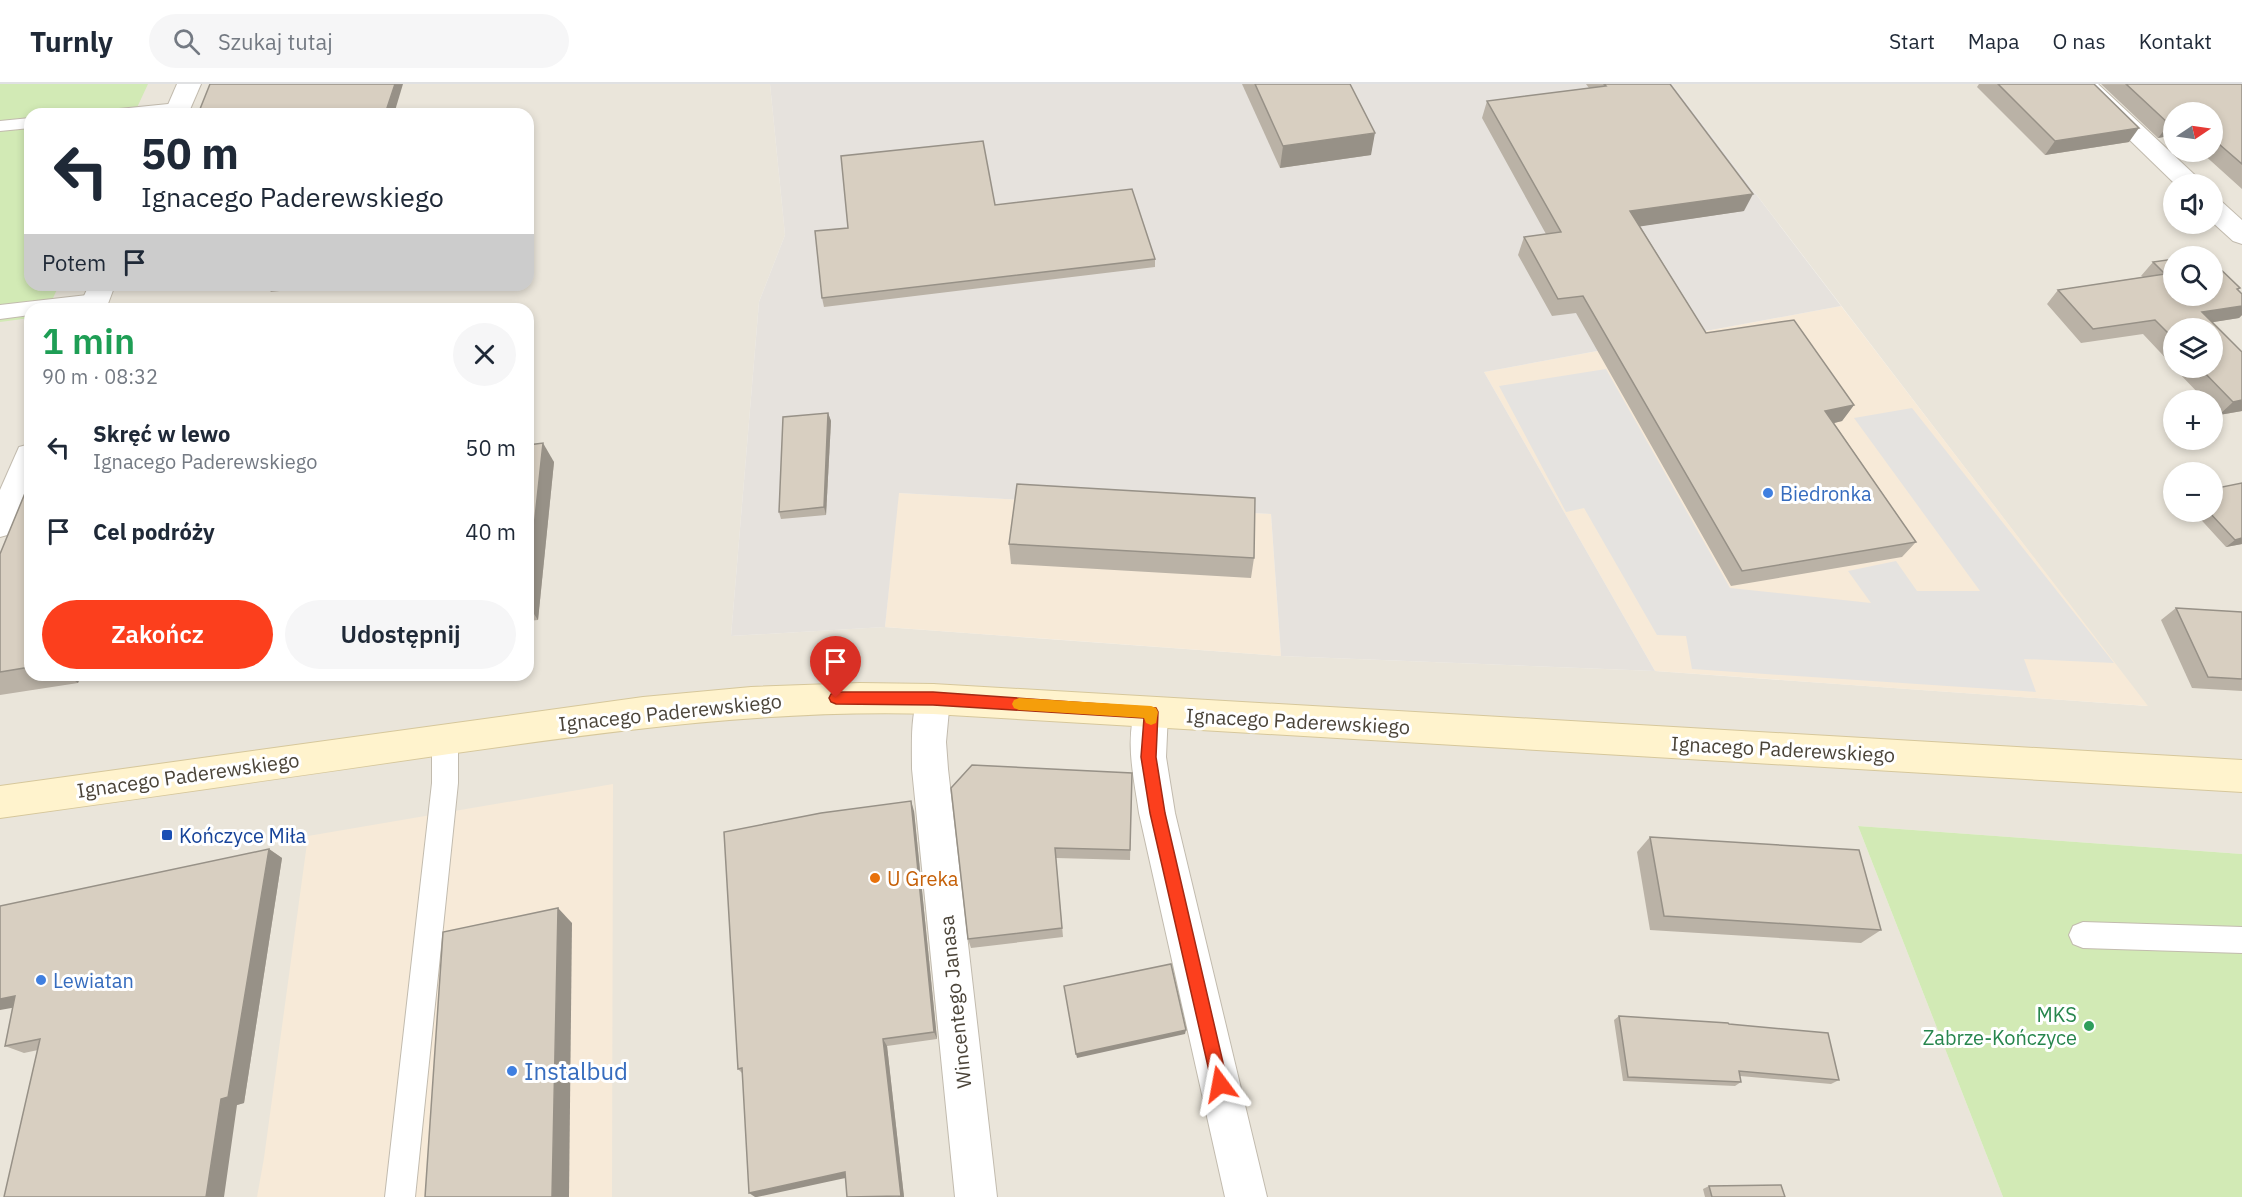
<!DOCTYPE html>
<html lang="pl">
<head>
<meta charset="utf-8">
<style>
	body { margin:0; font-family:"IBM Plex Sans",sans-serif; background:#f6f6f7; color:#1f2937; height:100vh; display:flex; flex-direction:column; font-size:22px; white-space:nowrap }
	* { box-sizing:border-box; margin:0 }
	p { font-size:20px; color:#747a83 }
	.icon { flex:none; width:33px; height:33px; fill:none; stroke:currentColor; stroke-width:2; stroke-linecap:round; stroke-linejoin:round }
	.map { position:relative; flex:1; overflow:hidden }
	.details { position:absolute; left:24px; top:219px; width:510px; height:378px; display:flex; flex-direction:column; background:#fff; border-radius:18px; box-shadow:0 3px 9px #0003 }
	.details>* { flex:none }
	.top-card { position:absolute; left:24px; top:24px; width:510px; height:183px; border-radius:18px; box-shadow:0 3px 9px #0003; background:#fff; color:#1f2937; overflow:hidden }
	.needle { width:39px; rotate:77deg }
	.controls { position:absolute; left:2163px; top:18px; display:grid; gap:12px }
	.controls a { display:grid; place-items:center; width:60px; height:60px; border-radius:50%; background:#fff; box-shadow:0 3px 9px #0003; font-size:30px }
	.pin { position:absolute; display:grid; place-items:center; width:51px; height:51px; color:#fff; margin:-62px -26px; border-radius:50% 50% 50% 0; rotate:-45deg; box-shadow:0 0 6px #0007 }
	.pin .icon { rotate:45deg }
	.me { position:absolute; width:66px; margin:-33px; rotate:347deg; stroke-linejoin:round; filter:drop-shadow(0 0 4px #0008) }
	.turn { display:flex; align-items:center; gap:21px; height:126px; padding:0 18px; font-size:27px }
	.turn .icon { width:78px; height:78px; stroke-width:2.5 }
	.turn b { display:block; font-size:42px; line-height:51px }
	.then { display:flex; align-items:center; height:57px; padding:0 18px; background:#0003; gap:12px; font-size:22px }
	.round { display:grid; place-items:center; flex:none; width:63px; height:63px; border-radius:32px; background:#f6f6f7 }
	.summary { display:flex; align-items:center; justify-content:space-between; height:102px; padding:0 18px }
	h1 { font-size:36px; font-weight:600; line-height:45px; color:#1e9e55 }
	.button { display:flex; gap:12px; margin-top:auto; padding:12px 18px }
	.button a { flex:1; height:69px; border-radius:36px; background:#fc3f1d; color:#fff; font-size:24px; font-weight:600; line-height:69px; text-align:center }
	.button a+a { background:#f6f6f7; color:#1f2937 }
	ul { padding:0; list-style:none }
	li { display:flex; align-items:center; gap:18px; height:84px; padding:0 18px }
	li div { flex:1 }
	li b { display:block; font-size:22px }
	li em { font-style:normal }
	header { display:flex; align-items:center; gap:36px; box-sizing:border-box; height:84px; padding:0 30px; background:#fff; border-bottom:2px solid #e0e1e3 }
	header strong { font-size:28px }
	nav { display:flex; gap:33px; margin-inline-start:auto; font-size:21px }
	.search { width:420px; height:54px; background:#f6f6f7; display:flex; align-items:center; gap:15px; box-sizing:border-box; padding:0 21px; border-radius:33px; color:#747a83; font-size:22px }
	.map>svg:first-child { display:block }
	.residential { fill:#eae5da; fill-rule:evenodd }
	.commercial { fill:#f7ead8 }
	.industrial { fill:#e6e2dd }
	.green { fill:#d2eab5 }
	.parking { fill:#e5e3e0 }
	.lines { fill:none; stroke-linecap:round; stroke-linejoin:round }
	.service-casing { stroke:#c2bbae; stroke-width:2 }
	.minor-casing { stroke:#c2bbae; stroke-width:2 }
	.secondary-casing { stroke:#d6c79b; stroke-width:2 }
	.service { fill:#fff; fill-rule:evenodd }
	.minor { fill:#fff; fill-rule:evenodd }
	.secondary { fill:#fff3cd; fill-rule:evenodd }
	.wall { fill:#bab2a6 }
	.shaded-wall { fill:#979187 }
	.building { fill:#d8cfc1; stroke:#979187; stroke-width:1.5 }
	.route { fill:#fc3f1d; stroke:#a42913; stroke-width:1.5 }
	.slow { fill:#f59e0b }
	.shop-dot { fill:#3f7fe0; stroke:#fff; stroke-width:2 }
	.transit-dot { fill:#1a4fb4; stroke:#fff; stroke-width:2 }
	.food-dot { fill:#e8710a; stroke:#fff; stroke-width:2 }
	.leisure-dot { fill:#2e9e5b; stroke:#fff; stroke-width:2 }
	.labels { text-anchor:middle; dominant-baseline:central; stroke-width:6; stroke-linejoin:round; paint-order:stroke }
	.shop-label { font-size:20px; fill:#366cbe; stroke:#fff; text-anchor:start }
	.street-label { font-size:20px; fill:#4b4439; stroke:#fff }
	.transit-label { font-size:20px; fill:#164399; stroke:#fff; text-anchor:start }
	.food-label { font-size:20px; fill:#c56008; stroke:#fff; text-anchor:start }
	.leisure-label { font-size:20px; fill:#27864d; stroke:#fff; text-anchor:end }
	.near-shop-label { font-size:24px; fill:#366cbe; stroke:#fff; text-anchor:start }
</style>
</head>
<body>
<header>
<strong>Turnly</strong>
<div class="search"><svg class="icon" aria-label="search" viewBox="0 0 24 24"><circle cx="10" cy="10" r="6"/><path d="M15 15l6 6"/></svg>Szukaj tutaj</div>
<nav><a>Start</a><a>Mapa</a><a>O nas</a><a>Kontakt</a></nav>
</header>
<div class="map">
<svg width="2242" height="1113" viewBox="0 0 2242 1113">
	<rect width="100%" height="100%" fill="#f6f3ec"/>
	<path class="residential" d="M0 0H770L785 151 759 218 731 552 884 543 1281 572 1655 587 2147 622 1672 0H2242V770L1858 742 2003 1113H0ZM2174 28H2212V68H2174ZM30 30H528V201H30ZM2174 100H2212V140H2174ZM2174 172H2212V212H2174ZM30 225H528V591H30ZM2174 244H2212V284H2174ZM2174 316H2212V356H2174ZM2174 388H2212V428H2174Z"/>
	<g class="commercial">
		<path d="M1841 222 2148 622 1655 587 1484 288Z"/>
		<path d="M898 409 1271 430 1281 572 885 543Z"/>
		<path d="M613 700 612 1113H257L264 1074 308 752Z"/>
	</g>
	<path class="industrial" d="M770 0H1672L1841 222 1484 288 1655 587 1281 572 1271 430 899 409 885 543 731 552 759 218 785 151Z"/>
	<g class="green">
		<path d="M0 0H148L134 30H30V201H59L48 225H30V234L0 238Z"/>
		<path d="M1858 742 2242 770V1113H2003Z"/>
	</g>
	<path class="parking" d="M1606 285 1730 504 1871 519 1848 487 1896 477 1917 507H1980L1854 334 1912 324 2114 579 2024 575 2036 608 1692 585 1686 552 1657 551 1584 424 1566 428 1499 302Z"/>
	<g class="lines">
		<defs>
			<g id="service">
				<path d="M178 19 184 20 187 24 184 28 171 30H110L113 26 119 25Z"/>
				<path d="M30 34V44L0 47V37Z"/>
				<path d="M96 210 103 212 106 217 103 222 86 225H30V231L0 235V221Z"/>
				<path d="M445 644 454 647 458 655V699L415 1113H385L432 699V655L436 647Z"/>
				<path d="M2083 838 2242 843V869L2083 864 2073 860 2069 851 2073 842Z"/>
			</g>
			<g id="minor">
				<path d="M177 0H201L188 30H164Z"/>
				<path d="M2072 0H2098L2198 94 2201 100H2175Z"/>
				<path d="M2212 115 2221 117 2242 136V160L2233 157 2212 138Z"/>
				<path d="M89 201H115L106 225H78Z"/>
				<path d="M30 360V407L11 450 0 453V406L19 363Z"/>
				<path d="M933 600 945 605 950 615 946 658 948 685 997 1113H955L912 685C912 659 910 628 921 605Z"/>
				<path d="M1151 613 1163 617 1168 628 1166 673 1175 729 1267 1113H1225L1139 729C1134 694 1123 650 1139 617Z"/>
			</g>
			<path id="secondary" d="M860 599 933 600 2242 676V708L933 630C768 625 611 647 449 670 299 692 150 713 0 734V702L643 613 751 603Z"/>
		</defs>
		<use href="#service" class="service-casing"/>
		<use href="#minor" class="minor-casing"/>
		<use href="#secondary" class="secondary-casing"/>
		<use href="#service" class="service"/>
		<use href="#minor" class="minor"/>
		<use href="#secondary" class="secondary"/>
	</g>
	<g class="wall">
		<path d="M1242 0H1350L1371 71 1280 84Z"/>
		<path d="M1586 0H1670L1744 127 1640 142 1706 249 1854 321 1842 337 1834 339 1916 458 1902 473 1731 502 1576 229 1552 232 1518 171 1524 153 1546 150 1482 34 1487 17 1589 4Z"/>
		<path d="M1979 0H2094L2129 58 2045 71 1977 3Z"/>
		<path d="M2101 0H2242V105L2201 68H2212V28H2174V51L2158 54Z"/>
		<path d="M995 121 1155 175V183L824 223 822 214 848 144Z"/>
		<path d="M2153 178 2240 204 2238 206 2242 210V231L2239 234 2213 238 2242 327 2219 331 2212 325V316H2205L2174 284H2212L2174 244V283L2143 250 2081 259 2047 220 2058 206 2143 193 2141 192Z"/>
		<path d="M265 201H332L271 208Z"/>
		<path d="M828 329 831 337 826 431 781 435 779 428Z"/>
		<path d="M528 361 554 378 538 536 528 537Z"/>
		<path d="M30 397V591H81L78 599 0 611V470Z"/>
		<path d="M2242 399V460L2226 463 2194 428H2212Z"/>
		<path d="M1009 460 1254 474 1251 494 1011 480Z"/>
		<path d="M2176 524 2242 528V607L2192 604 2161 536Z"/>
		<path d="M1132 689 1130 776 1056 774 1063 853 971 864 968 855 951 704Z"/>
		<path d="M914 727 937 955 887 962 904 1113H847L846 1094 738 985Z"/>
		<path d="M1650 753 1881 846 1861 859 1650 846 1637 768Z"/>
		<path d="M269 765 282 774 244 1019 237 1021 38 966 24 969 5 962 13 924Z"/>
		<path d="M1619 932 1729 940 1839 996 1831 1000 1740 992 1741 998 1735 1002 1623 997 1614 936Z"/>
		<path d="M1709 1102 1785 1113H1705L1703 1105Z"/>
	</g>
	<g class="shaded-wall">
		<path d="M395 0H403L394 30H385Z"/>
		<path d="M2174 39V51L2158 54 2169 40Z"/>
		<path d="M2139 44 2129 58 2045 71 2055 57Z"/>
		<path d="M1375 49 1371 71 1280 84 1283 62Z"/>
		<path d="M1753 110 1744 127 1623 145 1630 127Z"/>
		<path d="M2242 222V231L2239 234 2189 242 2202 228Z"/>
		<path d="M2242 316V327L2219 331 2233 318Z"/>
		<path d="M1854 321 1842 337 1814 344 1825 327Z"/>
		<path d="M828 329 831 337 826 431 824 423Z"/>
		<path d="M543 359 554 378 538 536 528 521V499Z"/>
		<path d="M2242 454V460L2226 463 2235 456Z"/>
		<path d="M67 591H81L78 599Z"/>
		<path d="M911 717 914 727 937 955 934 948Z"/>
		<path d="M269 765 282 774 244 1019 237 1021 224 1113H206L221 1015Z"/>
		<path d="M558 824 572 839 569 1113H552Z"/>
		<path d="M15 912 34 920 0 926V915Z"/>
		<path d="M1186 946 1185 950 1077 974 1076 970Z"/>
		<path d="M883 955 887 962 904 1113H898Z"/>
		<path d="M845 1088 850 1093 757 1113H755L749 1109Z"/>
	</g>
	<g class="building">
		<path d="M210 0H395L385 30H198Z"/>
		<path d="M1255 0H1350L1375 49 1283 62Z"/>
		<path d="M1604 0H1670L1753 110 1630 127 1706 249 1794 236 1854 321 1825 327 1916 458 1742 487 1583 212 1558 215 1524 153 1561 148 1487 17 1606 2Z"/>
		<path d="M1998 0H2094L2139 44 2055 57Z"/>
		<path d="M2126 0H2242V80L2212 54V28H2174V39L2169 40Z"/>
		<path d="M983 57 995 121 1132 105 1155 175 822 214 815 147 848 144 841 72Z"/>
		<path d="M2206 170 2208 172H2189Z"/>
		<path d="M2174 175V212H2212V177L2240 204 2237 205 2242 210V222L2202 228 2242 268V316L2233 318 2200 284H2212V244H2174V255L2155 236 2093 245 2058 206 2165 190 2153 178Z"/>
		<path d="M828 329 824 423 779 428 783 333Z"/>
		<path d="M543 359 528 499V361Z"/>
		<path d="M30 397V583L0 588V470Z"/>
		<path d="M2242 399V454L2235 456 2209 428H2212V405Z"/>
		<path d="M1017 400 1255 414 1254 474 1009 460Z"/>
		<path d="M2176 524 2242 528V595L2208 593Z"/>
		<path d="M972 681 1132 689 1130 766 1055 764 1062 844 968 855 951 704Z"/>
		<path d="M911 717 934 948 883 955 901 1112 847 1113 845 1088 749 1109 742 984 738 985 724 748 821 729Z"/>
		<path d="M1650 753 1859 766 1881 846 1664 832Z"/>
		<path d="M269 765 228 1013 221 1015 206 1113H4L40 955 5 962 15 912 0 915V822Z"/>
		<path d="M558 824 552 1113H425L443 848Z"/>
		<path d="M1171 880 1186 946 1076 970 1064 902Z"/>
		<path d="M1619 932 1728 939 1729 940 1828 949 1839 996 1739 987 1741 998 1628 993Z"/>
		<path d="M1781 1101 1785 1113H1712L1709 1102Z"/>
	</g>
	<path class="route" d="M836 608H933L1156 624 1158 628 1156 673 1165 729 1228 1000 1226 1006 1220 1008 1214 1006 1212 1000 1150 729 1141 673 1144 634 933 621 836 620 831 618 829 614 831 610Z"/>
	<path class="slow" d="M1019 614 1151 622 1156 624 1158 628 1156 639 1151 641 1146 639 1144 634 1019 626 1014 624 1012 620 1014 616Z"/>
	<g class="shop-dot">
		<circle cx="1768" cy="409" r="6"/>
		<circle cx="41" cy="896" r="6"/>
		<circle cx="512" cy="987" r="6"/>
	</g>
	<rect class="transit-dot" x="161" y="745" width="12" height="12" rx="3"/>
	<circle class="food-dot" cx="875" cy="794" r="6"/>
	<circle class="leisure-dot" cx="2089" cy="942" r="6"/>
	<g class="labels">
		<g class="shop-label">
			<text x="1780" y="409">Biedronka</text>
			<text x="53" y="896">Lewiatan</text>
		</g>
		<g class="street-label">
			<text transform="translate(670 628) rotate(-6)">Ignacego Paderewskiego</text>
			<text transform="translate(1298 637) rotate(3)">Ignacego Paderewskiego</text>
			<text transform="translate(1783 665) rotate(3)">Ignacego Paderewskiego</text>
			<text transform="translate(188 691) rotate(-8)">Ignacego Paderewskiego</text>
			<text transform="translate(955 918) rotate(-96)">Wincentego Janasa</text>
		</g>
		<g class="transit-label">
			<text x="179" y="751">Kończyce Miła</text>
		</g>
		<g class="food-label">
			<text x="887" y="794">U Greka</text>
		</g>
		<g class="leisure-label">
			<text x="2077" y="930">MKS<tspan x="2077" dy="23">Zabrze-Kończyce</tspan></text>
		</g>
		<g class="near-shop-label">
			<text x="524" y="987">Instalbud</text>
		</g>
	</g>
</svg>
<div class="controls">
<a><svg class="needle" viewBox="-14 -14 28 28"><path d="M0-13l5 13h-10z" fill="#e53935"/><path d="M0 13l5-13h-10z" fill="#747a83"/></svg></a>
<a><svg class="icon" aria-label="sound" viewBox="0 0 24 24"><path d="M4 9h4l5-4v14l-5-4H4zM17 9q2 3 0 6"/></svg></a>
<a><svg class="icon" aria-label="search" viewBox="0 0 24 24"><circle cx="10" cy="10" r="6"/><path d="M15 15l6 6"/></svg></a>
<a><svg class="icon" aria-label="layers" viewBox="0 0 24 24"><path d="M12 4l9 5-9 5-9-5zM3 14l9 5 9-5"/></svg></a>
<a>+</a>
<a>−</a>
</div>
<div class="pin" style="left:836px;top:614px;background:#d93025"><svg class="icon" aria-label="arrive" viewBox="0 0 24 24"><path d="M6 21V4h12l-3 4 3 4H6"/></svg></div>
<svg class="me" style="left:1220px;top:1000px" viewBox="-20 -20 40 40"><path d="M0-17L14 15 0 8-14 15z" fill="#fc3f1d" stroke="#fff" stroke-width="4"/></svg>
<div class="top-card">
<div class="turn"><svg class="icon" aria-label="left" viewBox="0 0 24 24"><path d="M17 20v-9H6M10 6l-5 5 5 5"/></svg><div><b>50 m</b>Ignacego Paderewskiego</div></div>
<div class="then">Potem<svg class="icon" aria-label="arrive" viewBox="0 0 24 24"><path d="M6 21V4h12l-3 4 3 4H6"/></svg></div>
</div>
<section class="details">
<div class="summary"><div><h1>1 min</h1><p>90 m · 08:32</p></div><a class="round"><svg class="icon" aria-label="close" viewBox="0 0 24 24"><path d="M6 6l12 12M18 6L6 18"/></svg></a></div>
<ul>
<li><svg class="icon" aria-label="left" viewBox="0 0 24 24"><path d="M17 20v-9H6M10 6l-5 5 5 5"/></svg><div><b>Skręć w lewo</b><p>Ignacego Paderewskiego</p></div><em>50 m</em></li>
<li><svg class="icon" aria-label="arrive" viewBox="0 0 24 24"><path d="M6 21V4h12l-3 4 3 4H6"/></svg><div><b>Cel podróży</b></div><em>40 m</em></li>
</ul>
<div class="button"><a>Zakończ</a><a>Udostępnij</a></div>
</section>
</div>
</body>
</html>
